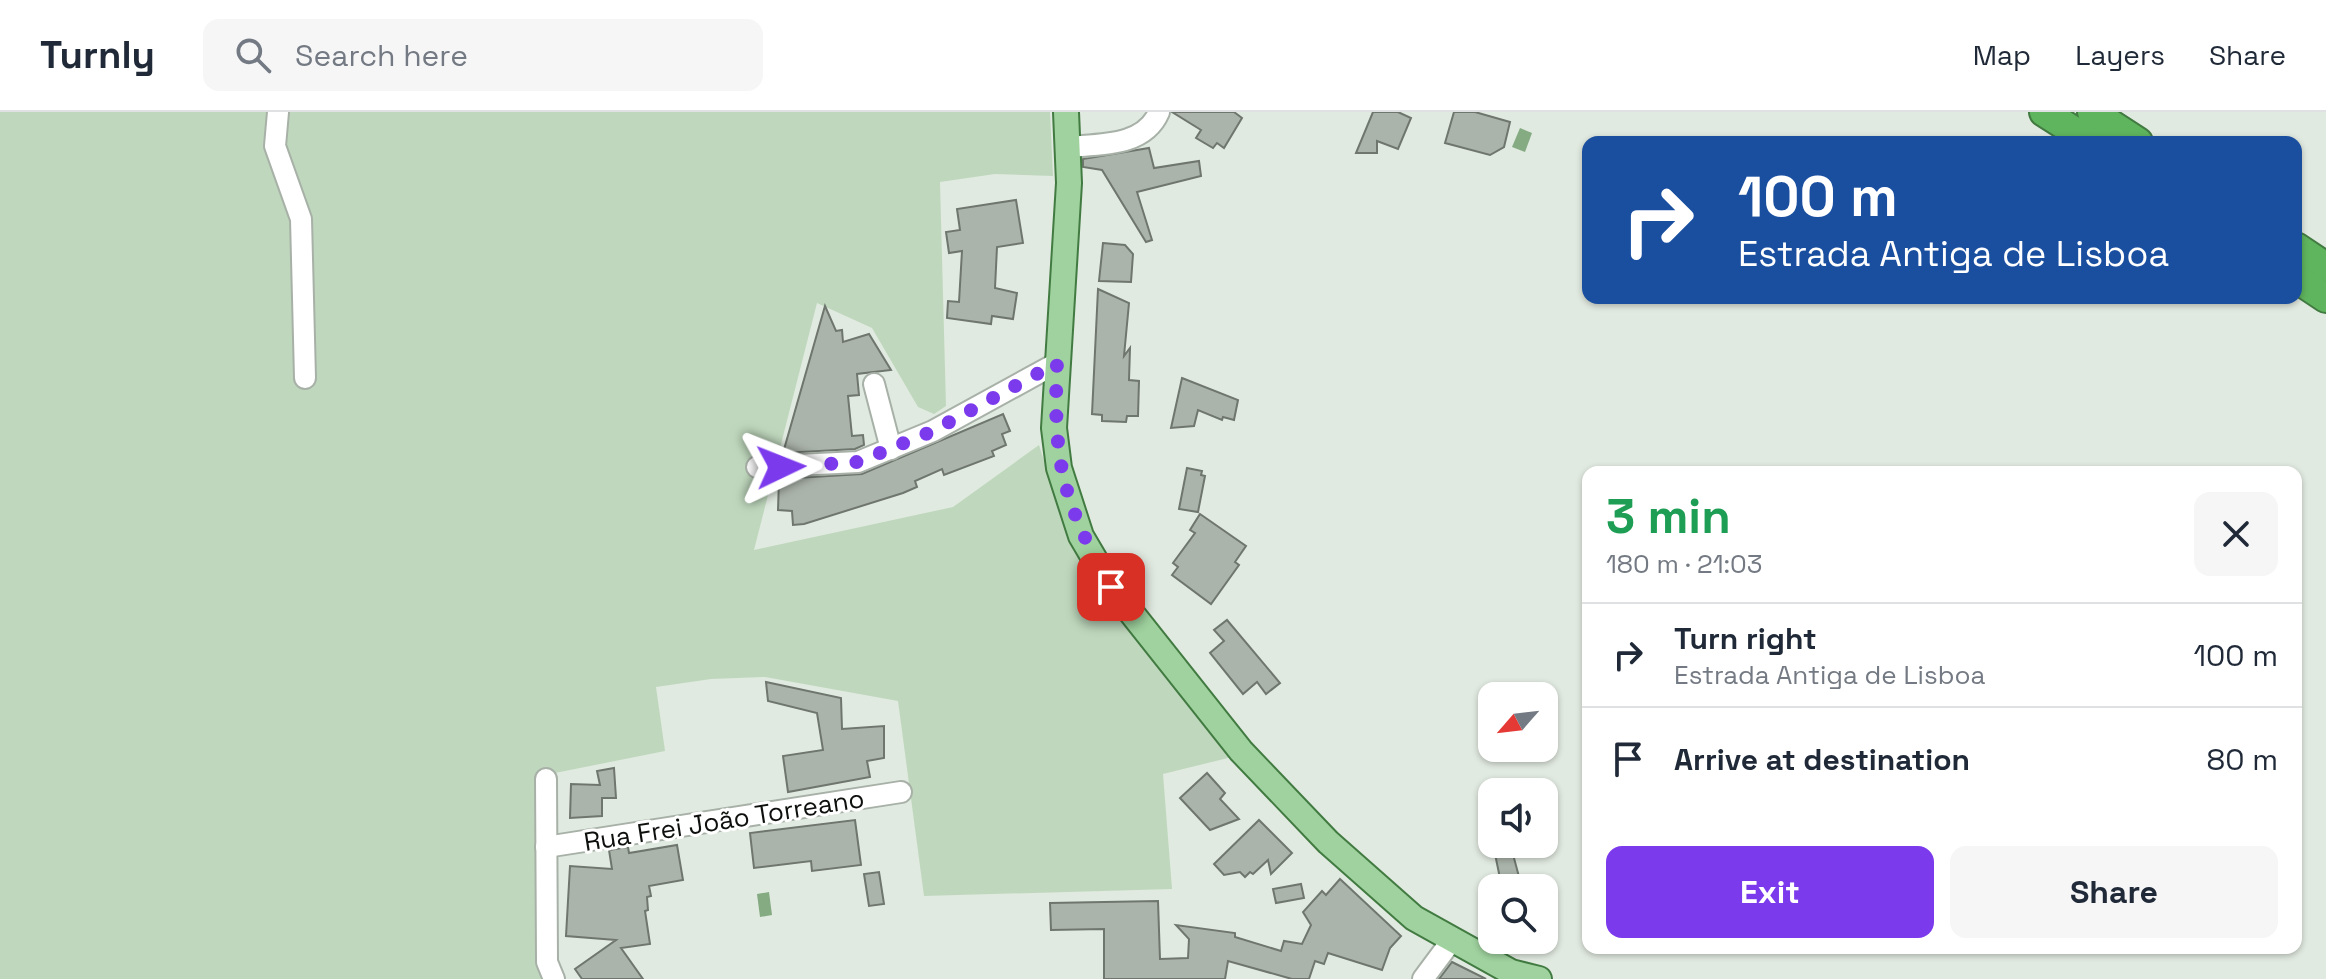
<!DOCTYPE html>
<html lang="en">
<head>
<meta charset="utf-8">
<style>
	body { margin:0; font-family:"Space Grotesk",sans-serif; background:#f6f6f7; color:#1f2937; height:100vh; display:flex; flex-direction:column; font-size:30px; white-space:nowrap }
	* { box-sizing:border-box; margin:0 }
	p { font-size:26px; color:#747a83 }
	.icon { flex:none; width:44px; height:44px; fill:none; stroke:currentColor; stroke-width:2; stroke-linecap:round; stroke-linejoin:round }
	.map { position:relative; flex:1; overflow:hidden }
	.side { position:absolute; left:1582px; top:354px; width:720px; height:488px; display:flex; flex-direction:column; background:#fff; border-radius:16px; box-shadow:0 2px 6px #0004 }
	.side>* { flex:none }
	.hud { position:absolute; left:1582px; top:24px; width:720px; height:168px; border-radius:16px; box-shadow:0 2px 6px #0004; background:#1a4fa0; color:#fff; overflow:hidden }
	.needle { width:52px; rotate:242deg }
	.tools { position:absolute; left:1478px; top:570px; display:grid; gap:16px }
	.tools a { display:grid; place-items:center; width:80px; height:80px; border-radius:16px; background:#fff; box-shadow:0 2px 6px #0004; font-size:40px }
	.pin { position:absolute; display:grid; place-items:center; width:68px; height:68px; color:#fff; margin:-34px; border-radius:16px; box-shadow:0 4px 12px #0006 }
	.me { position:absolute; width:88px; margin:-44px; rotate:88deg; stroke-linejoin:round; filter:drop-shadow(0 0 6px #0008) }
	.turn { display:flex; align-items:center; gap:28px; height:168px; padding:0 24px; font-size:36px }
	.turn .icon { width:104px; height:104px; stroke-width:2.5 }
	.turn b { display:block; font-size:56px; line-height:68px }
	.round { display:grid; place-items:center; flex:none; width:84px; height:84px; border-radius:16px; background:#f6f6f7 }
	.head { display:flex; align-items:center; justify-content:space-between; height:136px; padding:0 24px }
	h1 { font-size:48px; font-weight:800; line-height:60px; color:#1e9e55 }
	.action { display:flex; gap:16px; margin-top:auto; padding:16px 24px }
	.action a { flex:1; height:92px; border-radius:16px; background:#7c3aed; color:#fff; font-size:32px; font-weight:800; line-height:92px; text-align:center }
	.action a+a { background:#f6f6f7; color:#1f2937 }
	ul { padding:0; list-style:none }
	li { display:flex; align-items:center; gap:24px; height:104px; padding:0 24px; border-top:2px solid #e0e1e3 }
	li div { flex:1 }
	li b { display:block; font-size:30px }
	li em { font-style:normal }
	header { display:flex; align-items:center; gap:48px; box-sizing:border-box; height:112px; padding:0 40px; background:#fff; border-bottom:2px solid #e0e1e3 }
	header strong { font-size:38px }
	nav { display:flex; gap:44px; margin-inline-start:auto; font-size:28px }
	.search { width:560px; height:72px; background:#f6f6f7; display:flex; align-items:center; gap:20px; box-sizing:border-box; padding:0 28px; border-radius:16px; color:#747a83; font-size:30px }
	.map>svg:first-child { display:block }
	.green { fill:#bfd8bd }
	.water { fill:#84ab82 }
	.building { fill:#abb4aa; stroke:#6e766e; stroke-width:2 }
	.lines { fill:none; stroke-linecap:round; stroke-linejoin:round }
	.minor-casing { stroke:#a8b1a7; stroke-width:24 }
	.major-casing { stroke:#427b42; stroke-width:28 }
	.highway-casing { stroke:#427b42; stroke-width:32 }
	.minor { stroke:#fff; stroke-width:20 }
	.major { stroke:#9fd29e; stroke-width:24 }
	.highway { stroke:#5fb45e; stroke-width:28 }
	.route { stroke:#7c3aed; stroke-width:14; stroke-dasharray:0 25.2 }
	.labels { text-anchor:middle; dominant-baseline:central; stroke-width:6; stroke-linejoin:round; paint-order:stroke }
	.street-label { font-size:26px; fill:#0d100d; stroke:#fff }
</style>
</head>
<body>
<header>
<strong>Turnly</strong>
<div class="search"><svg class="icon" aria-label="search" viewBox="0 0 24 24"><circle cx="10" cy="10" r="6"/><path d="M15 15l6 6"/></svg>Search here</div>
<nav><a>Map</a><a>Layers</a><a>Share</a></nav>
</header>
<div class="map">
<svg width="2326" height="867" viewBox="0 0 2326 867">
	<rect width="100%" height="100%" fill="#e1eae0"/>
	<path class="green" d="M0 0H1050L1053 64 995 62 940 70 946 294 934 302 918 295 872 216 817 191 754 438 953 395 1039 333 1069 427 1099 481 1232 645 1163 662 1172 777 924 784 898 589 765 565 711 567 656 575 665 639 535 665 537 852 541 867H0Z"/>
	<g class="water">
		<path d="M1520 16 1532 21 1525 40 1512 35Z"/>
		<path d="M769 780 772 803 760 805 757 782Z"/>
	</g>
	<g class="building">
		<path d="M1172 0H1234L1242 6 1224 36 1217 31 1213 36 1196 26 1201 18Z"/>
		<path d="M1373 0H1398L1411 6 1398 37 1377 29V41H1356Z"/>
		<path d="M1454 0H1475L1510 10 1504 35 1490 43 1445 31Z"/>
		<path d="M1149 36 1154 56 1199 49 1201 64 1137 80 1152 128 1146 130 1102 58 1083 55V47Z"/>
		<path d="M1016 88 1023 131 997 135 995 176 1017 181 1013 207 992 204 991 212 947 206 948 189 959 190 962 139 949 141 946 120 960 118 957 97Z"/>
		<path d="M1103 131 1125 133 1133 142 1131 170 1099 169Z"/>
		<path d="M1098 177 1129 191 1124 244 1130 236 1129 268 1139 269 1138 304H1127L1126 310 1102 309V303L1092 302Z"/>
		<path d="M825 194 836 219 842 218 843 230 869 222 891 258 857 262 859 283 848 284 852 324 863 323 864 333 855 337 783 341Z"/>
		<path d="M1182 266 1238 288 1234 308 1223 305 1222 308 1198 298 1194 314 1171 316Z"/>
		<path d="M1003 302 1010 319 1002 322 1006 333 992 339 994 344 944 363 942 357 915 369 917 375 903 381 804 412 793 413 792 399 778 398 779 367 862 362Z"/>
		<path d="M1187 356 1202 359 1201 363 1205 364 1198 400 1179 397Z"/>
		<path d="M1200 402 1246 434 1235 450 1239 453 1211 492 1172 463 1178 455 1173 451 1195 421 1190 418Z"/>
		<path d="M1227 508 1280 571 1266 582 1257 570 1243 582 1210 541 1224 529 1214 518Z"/>
		<path d="M766 570 841 586 842 617 884 614V646L867 649 870 665 788 680 783 644 823 638 817 601 768 589Z"/>
		<path d="M614 656 616 686H602V704L570 706 571 672 600 673 597 659Z"/>
		<path d="M1207 661 1225 681 1220 687 1239 707 1210 718 1180 686Z"/>
		<path d="M855 708 861 753 812 759 811 749 754 756 750 721Z"/>
		<path d="M1259 708 1292 741 1271 762 1268 748 1253 762 1250 760 1245 765 1240 760 1224 763 1214 752Z"/>
		<path d="M677 733 683 768 649 774 651 784 647 785 648 798 645 799 650 832 621 836 643 867H582L575 857 616 828 566 824 570 754 612 757 609 738 628 735 629 741Z"/>
		<path d="M1509 735 1514 746 1522 776H1502L1494 737Z"/>
		<path d="M879 760 884 792 869 794 864 762Z"/>
		<path d="M1340 767 1401 824 1390 836 1382 858 1328 841 1324 852 1315 849 1309 867H1292L1228 849 1225 867H1104V817L1051 818 1050 791 1158 789 1160 847 1188 846 1189 827 1176 813 1235 821V825L1281 839 1284 829 1302 832 1311 813 1303 800 1322 779 1326 783Z"/>
		<path d="M1301 772 1304 786 1276 791 1273 777Z"/>
		<path d="M1452 850 1486 867H1439Z"/>
	</g>
	<g class="lines">
		<defs>
			<g id="minor">
				<path d="M278 0 275 34 301 107 305 266"/>
				<path d="M1067 35C1100 32 1144 35 1159 0"/>
				<path d="M874 272 891 337"/>
				<path d="M757 355 858 350 933 319 1057 251"/>
				<path d="M546 667 547 850 554 867"/>
				<path d="M546 735 901 680"/>
				<path d="M1423 867 1452 828"/>
			</g>
			<path id="major" d="M1066 0 1069 71 1054 316 1059 356 1081 424 1111 475 1241 639 1328 730 1414 806 1511 860 1539 867"/>
			<g id="highway">
				<path d="M2044 0 2091 30"/>
				<path d="M2092 0 2138 30"/>
				<path d="M2296 135 2326 155"/>
				<path d="M2296 166 2326 186"/>
			</g>
		</defs>
		<use href="#minor" class="minor-casing"/>
		<use href="#major" class="major-casing"/>
		<use href="#highway" class="highway-casing"/>
		<use href="#minor" class="minor"/>
		<use href="#major" class="major"/>
		<use href="#highway" class="highway"/>
	</g>
	<g class="lines">
		<path class="route" d="M781 355 858 350 933 319 1057 251C1053 349 1062 389 1111 475"/>
	</g>
	<g class="labels">
		<g class="street-label">
			<text transform="translate(724 708) rotate(-9)">Rua Frei João Torreano</text>
		</g>
	</g>
</svg>
<div class="tools">
<a><svg class="needle" viewBox="-14 -14 28 28"><path d="M0-13l5 13h-10z" fill="#e53935"/><path d="M0 13l5-13h-10z" fill="#747a83"/></svg></a>
<a><svg class="icon" aria-label="sound" viewBox="0 0 24 24"><path d="M4 9h4l5-4v14l-5-4H4zM17 9q2 3 0 6"/></svg></a>
<a><svg class="icon" aria-label="search" viewBox="0 0 24 24"><circle cx="10" cy="10" r="6"/><path d="M15 15l6 6"/></svg></a>
</div>
<div class="pin" style="left:1111px;top:475px;background:#d93025"><svg class="icon" aria-label="arrive" viewBox="0 0 24 24"><path d="M6 21V4h12l-3 4 3 4H6"/></svg></div>
<svg class="me" style="left:781px;top:355px" viewBox="-20 -20 40 40"><path d="M0-17L14 15 0 8-14 15z" fill="#7c3aed" stroke="#fff" stroke-width="4"/></svg>
<div class="hud">
<div class="turn"><svg class="icon" aria-label="right" viewBox="0 0 24 24"><path d="M7 20v-9h11M14 6l5 5-5 5"/></svg><div><b>100 m</b>Estrada Antiga de Lisboa</div></div>
</div>
<section class="side">
<div class="head"><div><h1>3 min</h1><p>180 m · 21:03</p></div><a class="round"><svg class="icon" aria-label="close" viewBox="0 0 24 24"><path d="M6 6l12 12M18 6L6 18"/></svg></a></div>
<ul>
<li><svg class="icon" aria-label="right" viewBox="0 0 24 24"><path d="M7 20v-9h11M14 6l5 5-5 5"/></svg><div><b>Turn right</b><p>Estrada Antiga de Lisboa</p></div><em>100 m</em></li>
<li><svg class="icon" aria-label="arrive" viewBox="0 0 24 24"><path d="M6 21V4h12l-3 4 3 4H6"/></svg><div><b>Arrive at destination</b></div><em>80 m</em></li>
</ul>
<div class="action"><a>Exit</a><a>Share</a></div>
</section>
</div>
</body>
</html>
